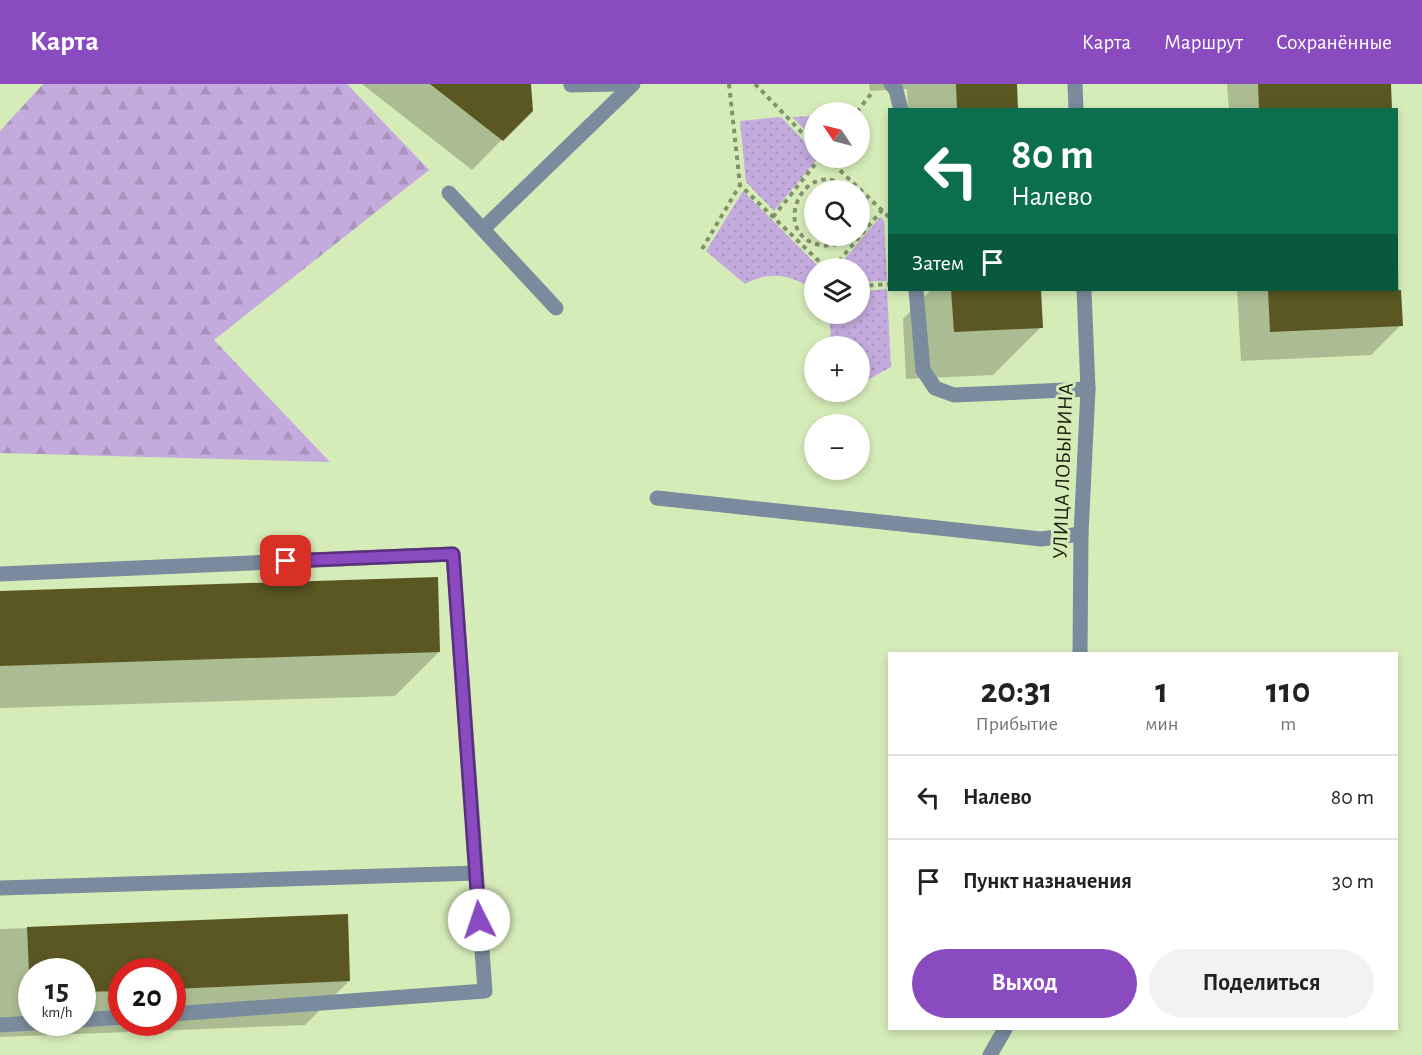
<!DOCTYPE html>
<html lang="ru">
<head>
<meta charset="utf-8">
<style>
	body { margin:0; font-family:"Alegreya Sans",sans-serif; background:#f2f2f2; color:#222; height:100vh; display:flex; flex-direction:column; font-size:22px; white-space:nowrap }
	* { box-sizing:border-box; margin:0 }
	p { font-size:20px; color:#767676 }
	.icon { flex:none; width:33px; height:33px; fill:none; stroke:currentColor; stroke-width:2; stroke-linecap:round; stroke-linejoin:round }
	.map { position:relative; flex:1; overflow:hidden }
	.details { position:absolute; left:888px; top:568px; width:510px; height:378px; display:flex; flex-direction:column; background:#fff; border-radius:0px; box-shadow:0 3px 9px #0003 }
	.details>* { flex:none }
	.top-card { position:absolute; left:888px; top:24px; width:510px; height:183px; border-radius:0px; box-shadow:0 3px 9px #0003; background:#0b6e4f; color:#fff; overflow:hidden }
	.needle { width:39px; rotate:305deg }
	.tools { position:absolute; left:804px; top:18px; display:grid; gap:12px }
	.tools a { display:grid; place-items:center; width:66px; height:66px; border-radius:50%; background:#fff; box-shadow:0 3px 9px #0003; font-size:30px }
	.speed { position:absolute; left:18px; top:874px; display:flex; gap:12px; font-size:30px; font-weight:700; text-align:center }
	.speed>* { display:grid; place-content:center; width:78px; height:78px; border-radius:50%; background:#fff; box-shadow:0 3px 9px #0003; line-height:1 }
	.speed small { font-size:15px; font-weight:400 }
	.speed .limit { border:9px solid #d22; background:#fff; color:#111 }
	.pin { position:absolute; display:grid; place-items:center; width:51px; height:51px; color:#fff; margin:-26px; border-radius:12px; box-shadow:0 3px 9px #0006 }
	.me { position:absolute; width:66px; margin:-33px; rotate:356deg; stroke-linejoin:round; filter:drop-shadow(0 0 4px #0008) }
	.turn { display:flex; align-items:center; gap:21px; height:126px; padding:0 24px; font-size:27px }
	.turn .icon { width:78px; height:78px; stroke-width:2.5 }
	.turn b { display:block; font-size:42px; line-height:51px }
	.then { display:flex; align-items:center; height:57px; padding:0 24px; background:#0003; gap:12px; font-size:22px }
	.eta { display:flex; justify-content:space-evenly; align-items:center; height:102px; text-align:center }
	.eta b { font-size:36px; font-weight:600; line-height:42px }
	.action { display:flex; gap:12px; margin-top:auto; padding:12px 24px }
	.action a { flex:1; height:69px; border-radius:36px; background:#8a4ac0; color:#fff; font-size:24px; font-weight:600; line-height:69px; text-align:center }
	.action a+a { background:#f2f2f2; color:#222 }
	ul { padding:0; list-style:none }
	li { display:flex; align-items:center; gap:18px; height:84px; padding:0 24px; border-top:2px solid #e0e0e0 }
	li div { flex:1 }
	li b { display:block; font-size:22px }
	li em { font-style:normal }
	header { display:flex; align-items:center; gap:36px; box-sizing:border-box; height:84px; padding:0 30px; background:#8a4ac0; color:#fff }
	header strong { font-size:28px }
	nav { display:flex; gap:33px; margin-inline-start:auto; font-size:21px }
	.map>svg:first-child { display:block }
	.forest { fill:url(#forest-firs) }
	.park { fill:url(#park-dots) }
	.shadow { fill:#0003; fill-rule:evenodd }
	.building { fill:#5a5723 }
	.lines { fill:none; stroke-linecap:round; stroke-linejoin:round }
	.path { stroke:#82926c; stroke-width:4; stroke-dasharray:4.5 4.5; stroke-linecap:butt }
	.lane { stroke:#798b9c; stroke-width:15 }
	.street { stroke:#798b9c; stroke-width:15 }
	.route-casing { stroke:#5a307d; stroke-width:15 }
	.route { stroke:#8a4ac0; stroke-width:10 }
	.labels { text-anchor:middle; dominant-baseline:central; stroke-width:6; stroke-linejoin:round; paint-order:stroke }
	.street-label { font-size:21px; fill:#161e0a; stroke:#d6ecb8 }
</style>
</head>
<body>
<header>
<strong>Карта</strong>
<nav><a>Карта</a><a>Маршрут</a><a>Сохранённые</a></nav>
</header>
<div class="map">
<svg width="1422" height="971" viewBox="0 0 1422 971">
	<defs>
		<pattern id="forest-firs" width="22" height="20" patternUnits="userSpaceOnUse" patternTransform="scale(1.5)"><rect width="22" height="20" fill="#c3abdd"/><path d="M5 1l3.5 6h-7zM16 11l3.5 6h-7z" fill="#a793bc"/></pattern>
		<pattern id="park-dots" width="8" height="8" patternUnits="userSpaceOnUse" patternTransform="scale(1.5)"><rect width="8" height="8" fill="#c3abdd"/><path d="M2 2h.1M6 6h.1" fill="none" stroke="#a793bc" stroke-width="1.8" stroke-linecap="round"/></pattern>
	</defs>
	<rect width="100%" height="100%" fill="#d6ecb8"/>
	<path class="forest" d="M43 0H347L429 86 214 256 330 378 0 369V47Z"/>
	<g class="park">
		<path d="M814 32V55L792 33Z"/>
		<path d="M781 33 814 67V74H818L774 127 746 98 740 37Z"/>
		<path d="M743 107 820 184H814V200L811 204C789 190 769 187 745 200L706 167Z"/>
		<path d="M880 133 884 137 887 197 860 198V184H837Z"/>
		<path d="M887 205 891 283 860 300V262H828L831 248 828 230H860V207Z"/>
	</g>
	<g class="shadow">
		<path d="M362 0H530L531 26 472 86Z"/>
		<path d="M869 0H1016L1017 26H908L907 5 870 7Z"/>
		<path d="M1227 0H1390L1391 26H1229Z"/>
		<path d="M1396 145 1401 241 1371 271 1241 277 1237 206H1396Z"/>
		<path d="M931 206H1039L1041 243 993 291 906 295 903 235Z"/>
		<path d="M0 508 439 568 395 612 0 624Z"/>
		<path d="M346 832 349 897 305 941 0 953V845ZM32 888H82V939H32ZM122 888H172V939H122Z"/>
	</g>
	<g class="building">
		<path d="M430 0H531L533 27 503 57Z"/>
		<path d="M956 0H1017L1018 26H957Z"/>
		<path d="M1258 0H1391L1392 26H1259Z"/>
		<path d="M951 206H1041L1043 244 954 248Z"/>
		<path d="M1268 206H1401L1403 242 1270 248Z"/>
		<path d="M438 493 440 568 0 582V507Z"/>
		<path d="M348 830 350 897 172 905V888H122V907L82 908V888H29L27 843Z"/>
	</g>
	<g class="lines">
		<g class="path">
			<path d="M729 0 740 101 826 184"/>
			<path d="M755 0 814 61"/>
			<path d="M857 28 871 10"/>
			<path d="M827 74 890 134"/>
			<path d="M850 106C805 66 767 152 821 161 832 163 843 160 851 152"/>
			<path d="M860 124V132"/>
			<path d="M773 133 820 74"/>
			<path d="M702 165 740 101"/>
			<path d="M833 184 882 126"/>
			<path d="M860 202 890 200"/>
		</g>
		<g class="lane">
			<path d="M891 0 896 6 901 26"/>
			<path d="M571 1 616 0"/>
			<path d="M449 109 556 224"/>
			<path d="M483 145 633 0"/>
			<path d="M916 206 923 286 935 304 954 311 1088 305"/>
			<path d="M657 414 1041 455 1081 450"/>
			<path d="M0 490 453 470 485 907 172 930"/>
			<path d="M0 804 476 789"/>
			<path d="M82 936 122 933"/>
			<path d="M0 941 33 939"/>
			<path d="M990 971 1005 945"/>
		</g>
		<g class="street">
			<path d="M1075 0 1076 26"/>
			<path d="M1080 570 1081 450 1088 305 1084 206"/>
		</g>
	</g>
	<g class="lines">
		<defs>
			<path id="route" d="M286 477 453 470 479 836"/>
		</defs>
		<use href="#route" class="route-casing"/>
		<use href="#route" class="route"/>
	</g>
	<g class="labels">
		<g class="street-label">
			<text transform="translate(1063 387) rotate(-88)">УЛИЦА ЛОБЫРИНА</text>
		</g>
	</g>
</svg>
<div class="tools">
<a><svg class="needle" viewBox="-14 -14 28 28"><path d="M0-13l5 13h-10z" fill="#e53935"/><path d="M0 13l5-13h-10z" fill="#767676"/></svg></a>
<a><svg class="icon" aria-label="search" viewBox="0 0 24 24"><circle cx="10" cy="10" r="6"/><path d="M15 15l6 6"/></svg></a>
<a><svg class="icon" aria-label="layers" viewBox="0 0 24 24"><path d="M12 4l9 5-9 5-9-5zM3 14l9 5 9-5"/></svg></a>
<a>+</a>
<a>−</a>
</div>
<div class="speed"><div>15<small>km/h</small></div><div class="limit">20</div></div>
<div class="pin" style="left:286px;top:477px;background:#d93025"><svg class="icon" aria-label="arrive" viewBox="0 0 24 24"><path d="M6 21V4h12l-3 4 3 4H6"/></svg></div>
<svg class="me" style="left:479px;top:836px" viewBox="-20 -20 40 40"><circle r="19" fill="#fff"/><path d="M0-13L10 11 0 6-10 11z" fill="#8a4ac0"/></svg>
<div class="top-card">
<div class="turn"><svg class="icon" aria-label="left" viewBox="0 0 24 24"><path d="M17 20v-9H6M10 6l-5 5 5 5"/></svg><div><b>80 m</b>Налево</div></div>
<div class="then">Затем<svg class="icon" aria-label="arrive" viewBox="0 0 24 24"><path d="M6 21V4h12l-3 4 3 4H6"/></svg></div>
</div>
<section class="details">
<div class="eta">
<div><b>20:31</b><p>Прибытие</p></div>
<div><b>1</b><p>мин</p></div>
<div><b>110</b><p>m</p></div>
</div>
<ul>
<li><svg class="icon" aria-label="left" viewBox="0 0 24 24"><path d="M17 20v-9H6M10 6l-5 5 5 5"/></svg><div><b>Налево</b></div><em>80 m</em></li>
<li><svg class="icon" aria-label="arrive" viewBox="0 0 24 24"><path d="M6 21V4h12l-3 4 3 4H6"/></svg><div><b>Пункт назначения</b></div><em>30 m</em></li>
</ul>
<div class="action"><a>Выход</a><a>Поделиться</a></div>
</section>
</div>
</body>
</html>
